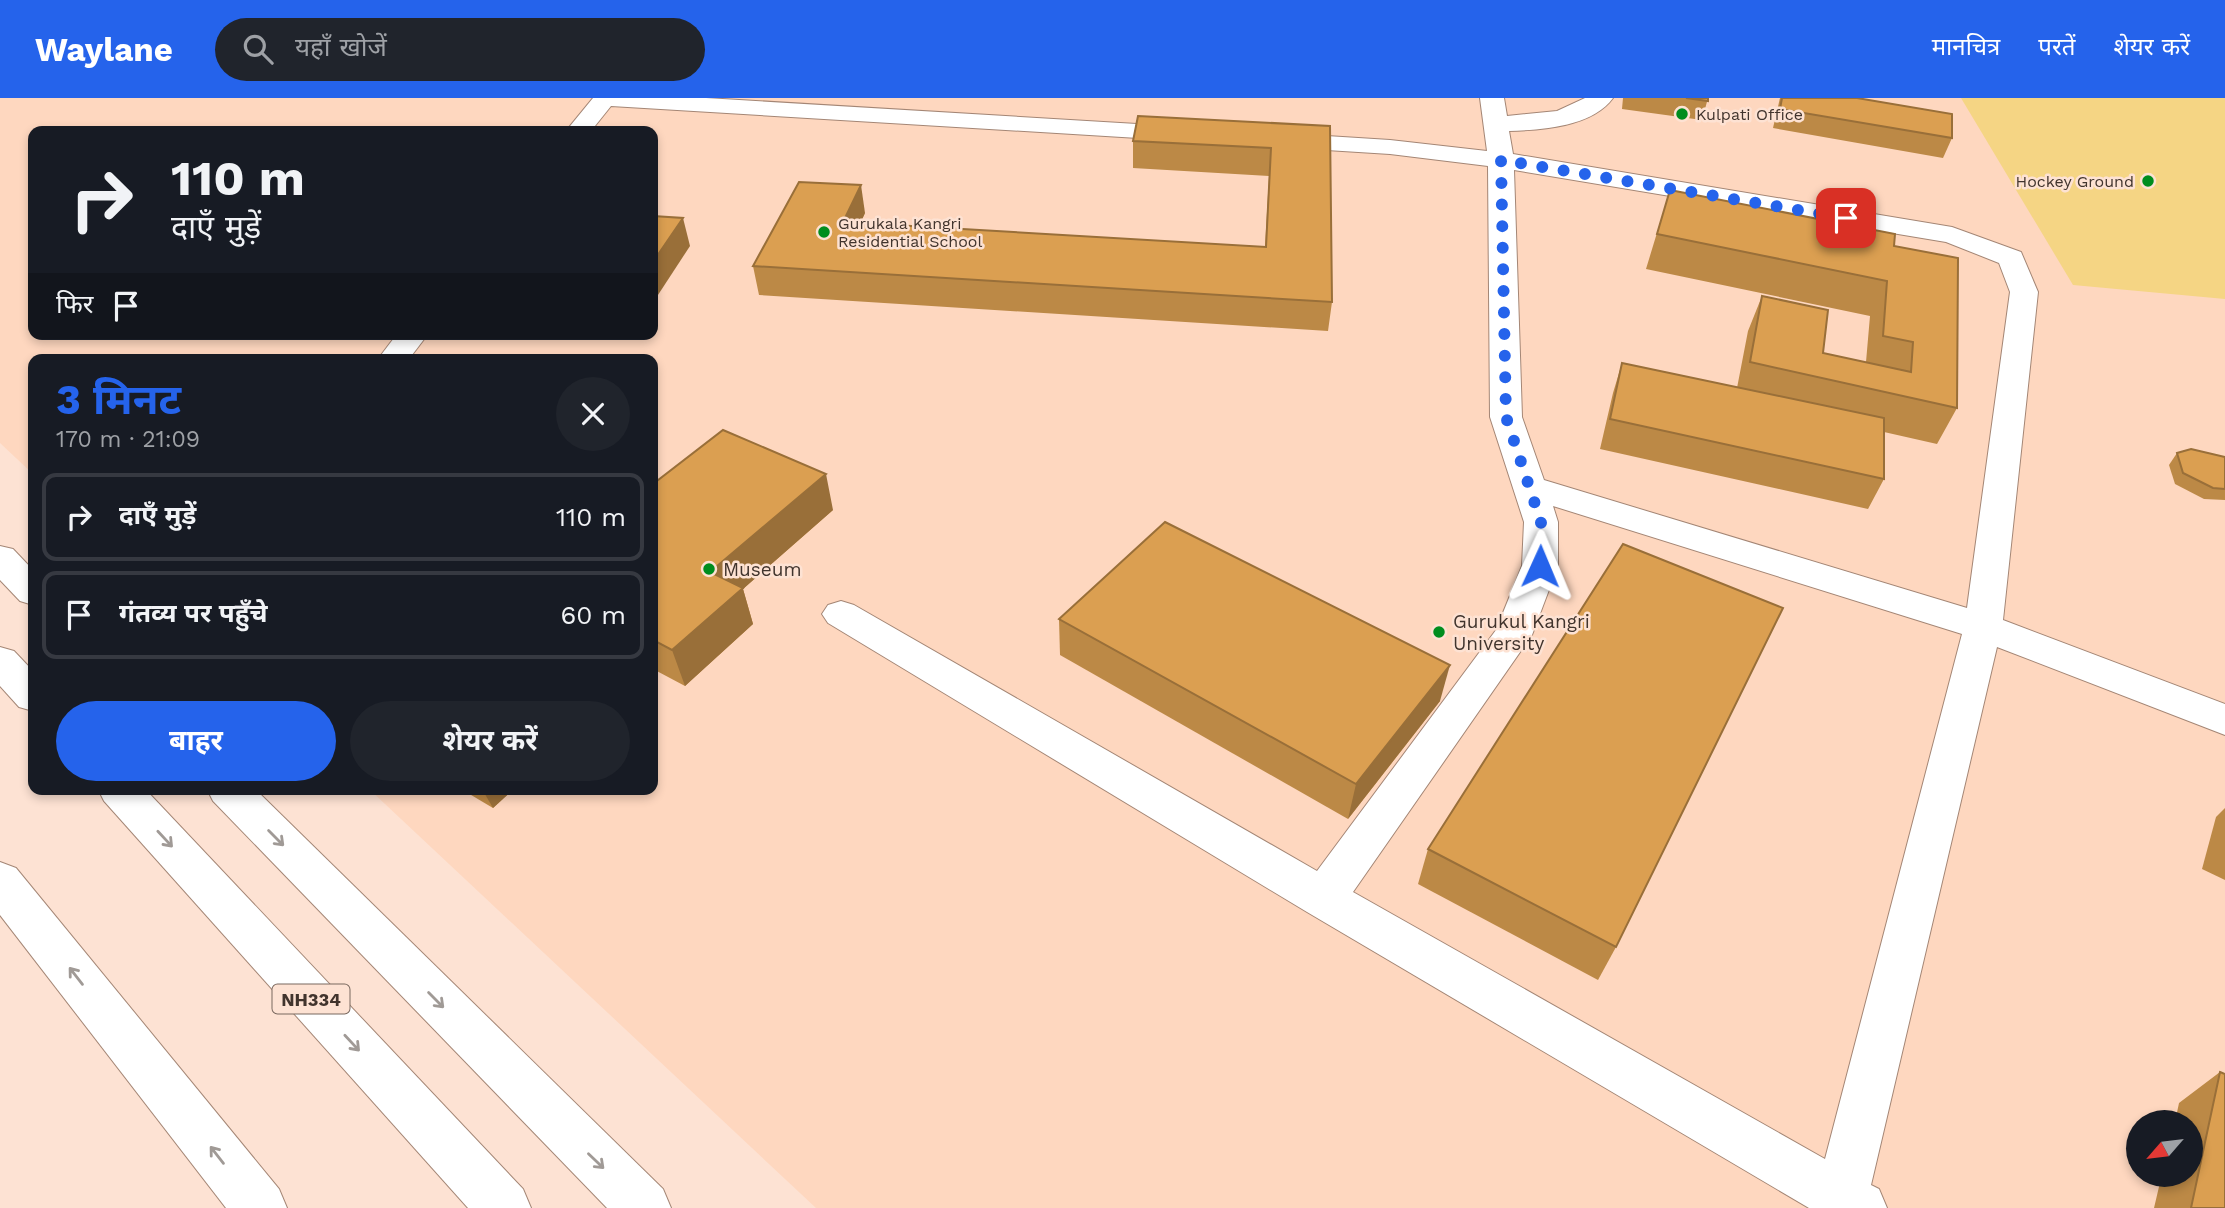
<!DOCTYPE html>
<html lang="hi">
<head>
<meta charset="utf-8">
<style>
	body { margin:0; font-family:"Work Sans","Noto Sans Devanagari",sans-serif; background:#20242c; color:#f1f3f6; height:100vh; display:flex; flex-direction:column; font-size:26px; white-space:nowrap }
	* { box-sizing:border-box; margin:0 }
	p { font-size:23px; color:#9ea1a6 }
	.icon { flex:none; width:38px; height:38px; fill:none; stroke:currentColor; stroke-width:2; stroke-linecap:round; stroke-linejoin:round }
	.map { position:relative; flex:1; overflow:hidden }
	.sheet { position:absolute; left:28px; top:256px; width:630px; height:441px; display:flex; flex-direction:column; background:#171b24; border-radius:14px; box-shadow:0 4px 10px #0003 }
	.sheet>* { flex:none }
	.hud { position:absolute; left:28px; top:28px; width:630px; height:214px; border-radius:14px; box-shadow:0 4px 10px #0003; background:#171b24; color:#f1f3f6; overflow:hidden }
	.needle { width:46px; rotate:242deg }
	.buttons { position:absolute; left:2126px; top:1012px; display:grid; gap:14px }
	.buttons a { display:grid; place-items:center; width:77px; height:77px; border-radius:50%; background:#171b24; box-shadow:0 4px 10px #0003; font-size:35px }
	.pin { position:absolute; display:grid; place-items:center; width:60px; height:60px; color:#fff; margin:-30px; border-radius:14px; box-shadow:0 4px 10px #0006 }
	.me { position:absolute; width:77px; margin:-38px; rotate:1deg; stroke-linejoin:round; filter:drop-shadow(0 0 5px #0008) }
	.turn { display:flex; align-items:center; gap:24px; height:147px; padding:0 28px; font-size:32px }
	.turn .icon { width:91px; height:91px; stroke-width:2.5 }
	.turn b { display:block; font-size:49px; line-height:60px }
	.then { display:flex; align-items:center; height:66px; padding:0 28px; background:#0003; gap:14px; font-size:26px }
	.round { display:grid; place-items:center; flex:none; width:74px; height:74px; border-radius:37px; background:#20242c }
	.summary { display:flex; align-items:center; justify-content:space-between; height:119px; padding:0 28px }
	h1 { font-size:42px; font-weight:700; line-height:52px; color:#2563eb }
	.cta { display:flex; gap:14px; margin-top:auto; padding:14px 28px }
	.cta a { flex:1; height:80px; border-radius:42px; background:#2563eb; color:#fff; font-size:28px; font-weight:700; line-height:80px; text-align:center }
	.cta a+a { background:#20242c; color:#f1f3f6 }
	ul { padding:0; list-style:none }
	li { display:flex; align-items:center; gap:21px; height:88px; margin:0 14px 10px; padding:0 14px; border:4px solid #363941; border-radius:14px }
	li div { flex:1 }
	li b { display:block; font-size:26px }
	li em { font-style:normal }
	header { display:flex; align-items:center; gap:42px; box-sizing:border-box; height:98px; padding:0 35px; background:#2563eb; color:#fff }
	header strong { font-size:33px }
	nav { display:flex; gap:38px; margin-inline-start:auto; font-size:24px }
	.search { width:490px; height:63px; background:#20242c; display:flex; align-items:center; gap:18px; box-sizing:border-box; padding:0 24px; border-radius:38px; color:#9ea1a6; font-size:26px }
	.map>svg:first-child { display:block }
	.built { fill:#fed7bf; fill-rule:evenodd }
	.green { fill:#f5d584 }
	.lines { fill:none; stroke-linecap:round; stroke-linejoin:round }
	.minor-casing { stroke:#a48675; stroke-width:2 }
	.highway-casing { stroke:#a48675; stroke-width:2 }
	.minor { fill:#fff; fill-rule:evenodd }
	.highway { fill:#fff; fill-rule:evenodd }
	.wall { fill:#bc8946 }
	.shaded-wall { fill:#996f39 }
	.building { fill:#db9f51; stroke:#996f39; stroke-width:2 }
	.oneway { stroke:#a09a96 }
	.route { stroke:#2563eb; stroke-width:12; stroke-dasharray:0 21.6 }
	.poi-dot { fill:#008d1e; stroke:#fde2d3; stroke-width:2.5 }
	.labels { text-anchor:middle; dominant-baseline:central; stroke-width:5; stroke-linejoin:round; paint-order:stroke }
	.far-poi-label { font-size:16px; fill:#41342d; stroke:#fde2d3; text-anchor:start }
	.shield { fill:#fde2d3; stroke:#79685f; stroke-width:2 }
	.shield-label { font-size:18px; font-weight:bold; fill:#41342d }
	.poi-label { font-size:19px; fill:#41342d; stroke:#fde2d3; text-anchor:start }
</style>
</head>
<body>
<header>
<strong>Waylane</strong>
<div class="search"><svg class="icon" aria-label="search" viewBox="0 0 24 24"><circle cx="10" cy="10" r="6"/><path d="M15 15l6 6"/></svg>यहाँ खोजें</div>
<nav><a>मानचित्र</a><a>परतें</a><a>शेयर करें</a></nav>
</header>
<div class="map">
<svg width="2225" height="1110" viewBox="0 0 2225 1110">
	<rect width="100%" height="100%" fill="#fde2d3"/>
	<path class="built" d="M0 0H2225V1110H816L369 691H653V261H33V376L0 345ZM33 33H653V236H33ZM2138 1024H2191V1076H2138Z"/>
	<path class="green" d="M1961 0H2225V201L2073 187Z"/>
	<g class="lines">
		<defs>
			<g id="minor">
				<path d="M593 0H706L1187 29 1196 31 1199 36 1196 41 1187 43 611 8 591 33H566Z"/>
				<path d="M1480 0H1504L1507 18 1557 13 1585 0H1613C1592 29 1541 32 1509 33L1513 56 1952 129 2021 154 2038 194 2003 522 2225 606V637L1997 549 1871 1087 1879 1091 1887 1110H1809L1307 814 828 525 822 516 828 507 841 503 854 507 1317 773 1496 532 1522 468 1524 424 1490 319 1488 68 1390 56 1279 49 1270 47 1267 42 1270 37 1279 35 1390 42 1487 53ZM1514 72 1946 144 1999 165 2010 194 1967 510 1544 382 1522 319ZM1553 408 1962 536 1825 1061 1353 794 1532 537 1558 468V424Z"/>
				<path d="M397 236H428L409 261H378Z"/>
				<path d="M0 448 13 451 33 472V507L20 503 0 482Z"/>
				<path d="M207 691H255L663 1091 671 1110H607L213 703Z"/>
			</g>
			<g id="highway">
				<path d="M0 549 14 553 33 573V613L19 609 0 588Z"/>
				<path d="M98 691H145L523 1091 531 1110H468L104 703Z"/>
				<path d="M0 764 16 770 279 1091 287 1110H226L0 817Z"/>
			</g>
		</defs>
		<use href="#minor" class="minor-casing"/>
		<use href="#highway" class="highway-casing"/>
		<use href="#minor" class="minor"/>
		<use href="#highway" class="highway"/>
	</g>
	<g class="wall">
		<path d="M1623 0H1708L1702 22 1622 11Z"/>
		<path d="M1780 0H1857L1952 40 1943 60 1773 30Z"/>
		<path d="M1330 28 1332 204 1328 233 759 197 753 168 865 115 860 125 1265 149 1269 78 1133 70V43Z"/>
		<path d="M1670 92 1894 148 1957 310 1937 346 1884 334V381L1868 411 1600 351 1613 295 1622 265 1737 290 1748 233 1762 198 1823 255 1866 264 1870 218 1646 171Z"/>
		<path d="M2177 355 2225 359V402L2204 401 2175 386 2169 367Z"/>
		<path d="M653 386 833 412 743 491 753 526 685 588 653 571Z"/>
		<path d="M1059 521 1440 603 1348 721 1060 557Z"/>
		<path d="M461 691H514L493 710Z"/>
		<path d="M2225 710V782L2202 771 2216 719Z"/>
		<path d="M1428 751 1616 849 1598 882 1418 786Z"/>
		<path d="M2220 974 2225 1110H2154L2162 1076H2191V1024H2175L2179 1005Z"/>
	</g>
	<g class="shaded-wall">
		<path d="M861 87 865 115 848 152 843 124Z"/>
		<path d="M683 120 690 148 656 200 653 190V164Z"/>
		<path d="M826 376 833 412 743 491 753 526 685 588 672 552 710 474Z"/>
		<path d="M1450 567 1440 603 1348 721 1356 686Z"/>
		<path d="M482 691H514L493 710Z"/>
	</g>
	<g class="building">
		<path d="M1686 0H1708V3Z"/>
		<path d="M1782 0H1857L1952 16V40L1780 11Z"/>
		<path d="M1138 18 1330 28 1332 204 753 168 799 84 861 87 843 124 1266 149 1271 50 1133 43Z"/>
		<path d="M1670 92 1895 136 1894 148 1958 160 1957 310 1750 264 1762 198 1828 212 1823 255 1911 274 1913 244 1883 238 1887 183 1657 136Z"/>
		<path d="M653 118 683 120 653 164Z"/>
		<path d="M1622 265 1884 320V381L1610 321Z"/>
		<path d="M723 332 826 376 710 474 743 490 672 552 653 542V386Z"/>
		<path d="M2191 351 2225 359V391L2213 390 2183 375 2177 355Z"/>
		<path d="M1165 424 1450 567 1356 686 1059 521Z"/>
		<path d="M1623 446 1783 510 1616 849 1428 751Z"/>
		<path d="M2220 974 2225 976V1110H2191Z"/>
	</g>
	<defs><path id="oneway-shaft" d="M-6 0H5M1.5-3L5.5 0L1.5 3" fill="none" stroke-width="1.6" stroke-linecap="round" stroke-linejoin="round" transform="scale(1.75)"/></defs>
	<g class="oneway">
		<use href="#oneway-shaft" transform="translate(276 740) rotate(45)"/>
		<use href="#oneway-shaft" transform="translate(165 741) rotate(47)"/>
		<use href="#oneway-shaft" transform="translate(76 878) rotate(-128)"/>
		<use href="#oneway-shaft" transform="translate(436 902) rotate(45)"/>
		<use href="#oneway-shaft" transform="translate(352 945) rotate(47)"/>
		<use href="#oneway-shaft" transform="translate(217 1057) rotate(-128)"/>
		<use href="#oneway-shaft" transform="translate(596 1063) rotate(44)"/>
	</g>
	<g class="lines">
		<path class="route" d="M1540 468 1541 424 1506 319 1501 62 1846 120"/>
	</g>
	<g class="poi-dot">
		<circle cx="1682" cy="16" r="7"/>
		<circle cx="2148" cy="83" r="7"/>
		<circle cx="824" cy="134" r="7"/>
		<circle cx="709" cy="471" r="7"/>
		<circle cx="1439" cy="534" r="7"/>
	</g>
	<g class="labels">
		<g class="far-poi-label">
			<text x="1696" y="16">Kulpati Office</text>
			<text x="2134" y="83" text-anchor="end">Hockey Ground</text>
			<text x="838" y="125">Gurukala Kangri<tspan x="838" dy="18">Residential School</tspan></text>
		</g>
		<rect class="shield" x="272.5" y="886.5" width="77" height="29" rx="5"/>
		<g class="shield-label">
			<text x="311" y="901">NH334</text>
		</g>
		<g class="poi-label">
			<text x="723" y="471">Museum</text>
			<text x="1453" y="523">Gurukul Kangri<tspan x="1453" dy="22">University</tspan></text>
		</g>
	</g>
</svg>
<div class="buttons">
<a><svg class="needle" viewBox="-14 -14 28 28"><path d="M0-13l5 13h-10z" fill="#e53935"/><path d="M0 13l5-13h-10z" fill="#9ea1a6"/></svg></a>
</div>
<div class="pin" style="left:1846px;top:120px;background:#d93025"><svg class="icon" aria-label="arrive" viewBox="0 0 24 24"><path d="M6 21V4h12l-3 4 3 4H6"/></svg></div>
<svg class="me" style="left:1540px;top:468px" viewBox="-20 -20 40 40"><path d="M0-17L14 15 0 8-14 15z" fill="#2563eb" stroke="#fff" stroke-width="4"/></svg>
<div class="hud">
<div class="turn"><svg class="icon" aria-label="right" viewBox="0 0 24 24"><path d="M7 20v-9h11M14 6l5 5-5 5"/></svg><div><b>110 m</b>दाएँ मुड़ें</div></div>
<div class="then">फिर<svg class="icon" aria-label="arrive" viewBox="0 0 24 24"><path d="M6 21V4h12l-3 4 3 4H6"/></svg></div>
</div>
<section class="sheet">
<div class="summary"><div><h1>3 मिनट</h1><p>170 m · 21:09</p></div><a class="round"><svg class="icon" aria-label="close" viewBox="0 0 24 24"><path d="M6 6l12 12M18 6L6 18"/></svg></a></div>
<ul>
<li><svg class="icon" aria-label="right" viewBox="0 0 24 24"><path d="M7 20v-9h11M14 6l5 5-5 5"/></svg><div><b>दाएँ मुड़ें</b></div><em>110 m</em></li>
<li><svg class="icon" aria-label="arrive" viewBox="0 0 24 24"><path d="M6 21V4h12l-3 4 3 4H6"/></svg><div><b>गंतव्य पर पहुँचे</b></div><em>60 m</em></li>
</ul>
<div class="cta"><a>बाहर</a><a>शेयर करें</a></div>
</section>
</div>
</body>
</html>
